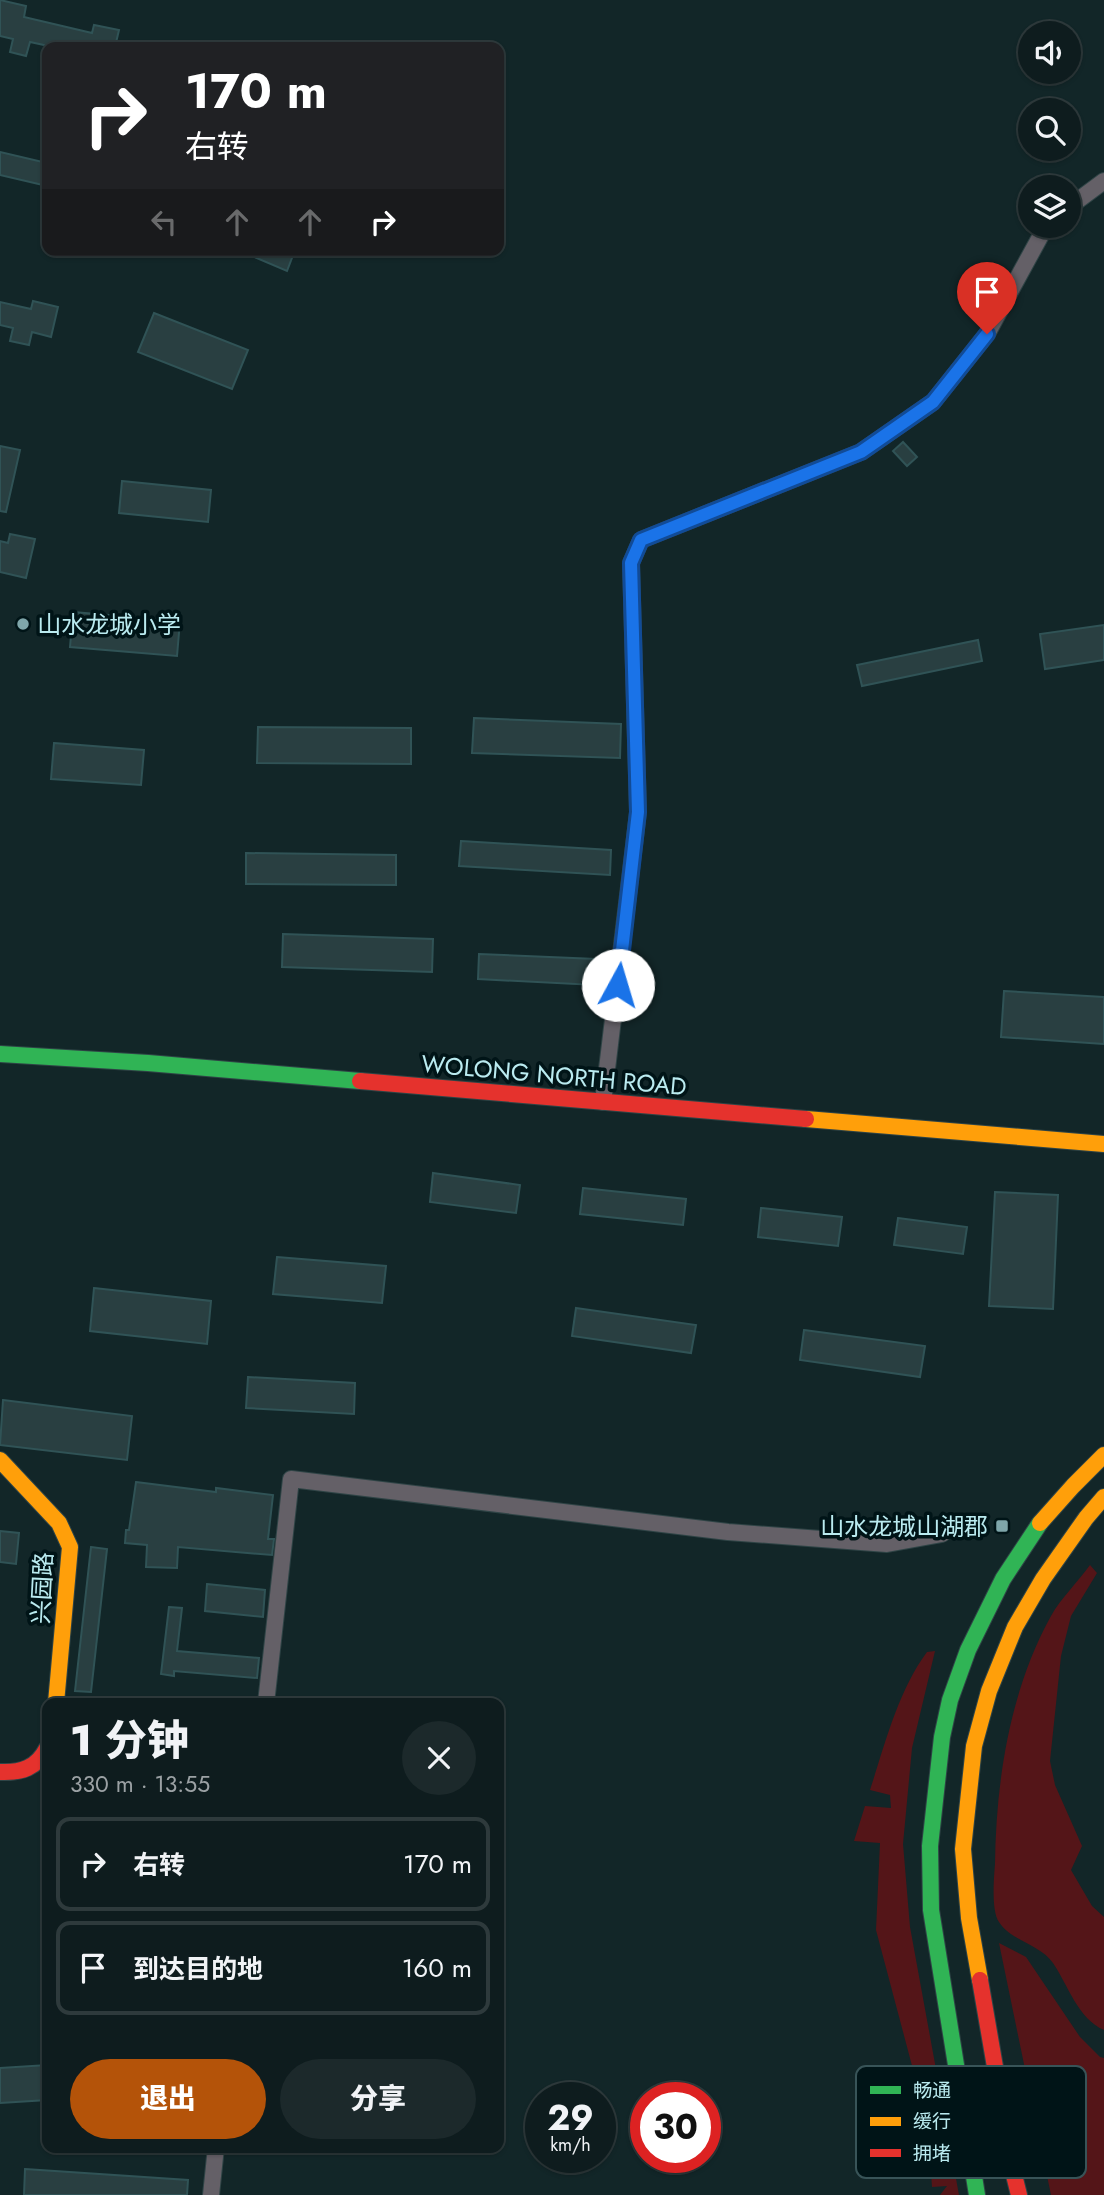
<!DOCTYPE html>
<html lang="zh">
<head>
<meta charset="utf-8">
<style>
	body { margin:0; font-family:Jost,"Noto Sans SC",sans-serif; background:#1c292b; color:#f1f3f6; height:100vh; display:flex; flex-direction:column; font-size:26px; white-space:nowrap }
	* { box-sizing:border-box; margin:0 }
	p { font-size:23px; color:#9ba1a4 }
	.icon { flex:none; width:38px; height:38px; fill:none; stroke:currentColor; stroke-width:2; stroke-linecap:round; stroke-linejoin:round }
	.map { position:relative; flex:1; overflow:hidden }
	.panel { position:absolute; left:42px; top:1698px; width:462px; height:455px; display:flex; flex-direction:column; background:#0e1c1e; border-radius:14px; box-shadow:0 2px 5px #0004,0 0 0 2px #2e3a3c }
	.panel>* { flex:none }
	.hud { position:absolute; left:42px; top:42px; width:462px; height:214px; border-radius:14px; box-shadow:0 2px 5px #0004,0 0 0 2px #2e3a3c; background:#202124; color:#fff; overflow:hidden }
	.controls { position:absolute; left:1018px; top:21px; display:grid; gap:14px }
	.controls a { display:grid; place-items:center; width:63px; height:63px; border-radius:50%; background:#0e1c1e; box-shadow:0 2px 5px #0004,0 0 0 2px #2e3a3c; font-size:35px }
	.speed { position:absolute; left:525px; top:2082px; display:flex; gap:14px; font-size:35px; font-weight:700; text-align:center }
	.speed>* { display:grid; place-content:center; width:91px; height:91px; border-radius:50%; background:#0e1c1e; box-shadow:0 2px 5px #0004,0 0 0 2px #2e3a3c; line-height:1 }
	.speed small { font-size:18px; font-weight:400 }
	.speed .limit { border:10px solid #d22; background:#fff; color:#111 }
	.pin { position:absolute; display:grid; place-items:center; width:60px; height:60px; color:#fff; margin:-72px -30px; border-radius:50% 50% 50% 0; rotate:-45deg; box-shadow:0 0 7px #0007 }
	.pin .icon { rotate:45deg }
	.me { position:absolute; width:77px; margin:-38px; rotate:6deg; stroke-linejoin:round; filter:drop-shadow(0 0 5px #0008) }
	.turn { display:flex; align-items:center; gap:24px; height:147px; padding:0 28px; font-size:32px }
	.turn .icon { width:91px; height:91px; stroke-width:2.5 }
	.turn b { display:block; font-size:49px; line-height:60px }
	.lanes { display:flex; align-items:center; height:66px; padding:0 28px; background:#0003; justify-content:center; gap:35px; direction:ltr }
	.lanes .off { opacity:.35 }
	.round { display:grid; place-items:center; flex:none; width:74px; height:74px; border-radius:37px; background:#1c292b }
	.summary { display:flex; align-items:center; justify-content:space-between; height:119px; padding:0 28px }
	h1 { font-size:42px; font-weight:800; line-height:52px }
	.cta { display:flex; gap:14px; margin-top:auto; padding:14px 28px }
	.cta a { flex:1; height:80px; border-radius:42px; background:#b45309; color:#fff; font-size:28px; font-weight:800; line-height:80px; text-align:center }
	.cta a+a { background:#1c292b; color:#f1f3f6 }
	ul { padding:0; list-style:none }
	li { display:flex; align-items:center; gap:21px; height:94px; margin:0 14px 10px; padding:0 14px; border:4px solid #2e3a3c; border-radius:14px }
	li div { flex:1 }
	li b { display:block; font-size:26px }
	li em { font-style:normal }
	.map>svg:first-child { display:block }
	.green { fill:#541518 }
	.building { fill:#293f41; stroke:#305356; stroke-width:2 }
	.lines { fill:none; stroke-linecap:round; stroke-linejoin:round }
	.street-casing { stroke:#2f4446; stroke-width:18 }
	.fast-casing { stroke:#2f4446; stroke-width:18 }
	.slow-casing { stroke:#2f4446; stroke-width:18 }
	.jam-casing { stroke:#2f4446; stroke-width:18 }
	.street { stroke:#646067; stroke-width:16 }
	.fast { stroke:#30b455; stroke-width:16 }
	.slow { stroke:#ff9f0a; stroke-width:16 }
	.jam { stroke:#e5322d; stroke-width:16 }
	.route-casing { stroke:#114b97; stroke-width:18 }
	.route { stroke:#1a73e8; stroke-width:12 }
	.poi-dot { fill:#7fa6aa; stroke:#001417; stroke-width:2.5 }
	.labels { text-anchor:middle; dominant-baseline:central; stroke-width:7; stroke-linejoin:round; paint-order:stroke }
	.poi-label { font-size:24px; fill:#baebf0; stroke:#001417; text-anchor:start }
	.street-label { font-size:24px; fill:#baebf0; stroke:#001417 }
	.key { fill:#001417; stroke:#385458; stroke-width:2 }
	.key-label { font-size:19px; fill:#baebf0 }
</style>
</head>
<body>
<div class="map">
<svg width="1104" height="2195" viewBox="0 0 1104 2195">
	<rect width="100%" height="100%" fill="#122628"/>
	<g class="green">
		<path d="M1090 1565 1097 1573 1071 1616 1061 1656 1050 1761 1055 1785 1082 1846 1071 1870 1092 1906 1104 1917V2030C1078 2019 1068 1985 1053 1963 1040 1944 1011 1941 999 1922 991 1911 994 1877 995 1864 996 1780 1010 1690 1051 1616 1061 1598 1078 1582 1090 1565Z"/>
		<path d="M935 1651 912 1748 903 1844 910 1927 959 2195H940L947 2186 932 2187 930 2158 919 2092 876 1930 880 1843 854 1841 865 1806 891 1808 890 1795 870 1790C885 1744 898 1691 927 1652Z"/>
		<path d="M999 1943 1026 1957 1080 2037 1100 2057 1104 2058V2195H1051Z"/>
	</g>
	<g class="building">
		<path d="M0 0 26 6 24 17 92 33 94 25 119 30 115 47H53L30 42 26 56 10 52 13 39 0 36Z"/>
		<path d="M0 152 47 163V186L0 175Z"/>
		<path d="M238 250H295L287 271Z"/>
		<path d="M33 301 58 307 51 337 32 332 29 345 10 341 13 328 0 325V302L31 309Z"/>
		<path d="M154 313 248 350 232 389 138 352Z"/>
		<path d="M903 442 917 457 907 466 893 451Z"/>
		<path d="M0 446 20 450 6 512 0 511Z"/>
		<path d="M122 481 211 490 208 522 119 513Z"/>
		<path d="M10 534 35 539 26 578 0 572V541L8 543Z"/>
		<path d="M73 612 180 621 177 656 70 647Z"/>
		<path d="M1104 625V660L1045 669 1040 634Z"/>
		<path d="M978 640 982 661 862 686 857 665Z"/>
		<path d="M474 718 621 724 620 758 472 753Z"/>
		<path d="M258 727 411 728V764L257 763Z"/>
		<path d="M54 743 144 750 141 785 51 779Z"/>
		<path d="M461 841 611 850 610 875 459 866Z"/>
		<path d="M246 853 396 855V885L246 884Z"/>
		<path d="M283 934 433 939 432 972 282 967Z"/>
		<path d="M479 954 596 959 595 985 478 979Z"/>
		<path d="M1004 991 1104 997V1044L1001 1037Z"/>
		<path d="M433 1173 520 1185 516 1213 430 1202Z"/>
		<path d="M583 1188 686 1199 683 1225 580 1214Z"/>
		<path d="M995 1192 1058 1195 1053 1309 989 1306Z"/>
		<path d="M761 1208 842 1217 838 1246 758 1237Z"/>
		<path d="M898 1218 967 1227 963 1254 894 1245Z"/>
		<path d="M277 1257 386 1266 382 1303 273 1294Z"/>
		<path d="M94 1288 211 1301 207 1344 90 1331Z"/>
		<path d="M576 1308 696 1325 691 1353 572 1336Z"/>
		<path d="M804 1330 925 1346 920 1377 800 1360Z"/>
		<path d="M248 1377 355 1383 354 1414 246 1408Z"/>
		<path d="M3 1400 132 1416 127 1460 0 1445Z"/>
		<path d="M136 1482 216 1492V1488L273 1495 268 1539H274L272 1555 178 1547 177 1568 146 1567 147 1545 125 1543 126 1530H129Z"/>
		<path d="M0 1531 19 1533 16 1564 0 1562Z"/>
		<path d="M91 1547 107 1549 91 1692 75 1691Z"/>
		<path d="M207 1584 265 1590 263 1617 205 1611Z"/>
		<path d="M169 1607 182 1608 177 1651 259 1658 257 1678 174 1671V1676L161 1674Z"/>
		<path d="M47 2065V2100L0 2103V2068Z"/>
		<path d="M25 2169 188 2180 187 2195H24Z"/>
	</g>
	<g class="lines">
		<defs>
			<g id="street">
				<path d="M1069 207 1104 181"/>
				<path d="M603 1102 638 812 631 563 641 540 861 452 933 402 987 334 1046 226"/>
				<path d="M266 1703 291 1479 728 1532 887 1544 942 1534"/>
				<path d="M211 2195 216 2147"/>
			</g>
			<g id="fast">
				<path d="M0 1054 148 1063 360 1081"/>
				<path d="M977 2195 931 1910 930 1846 942 1737 950 1700 968 1650 1003 1579 1040 1523"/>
			</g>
			<g id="slow">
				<path d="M806 1119 1104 1144"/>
				<path d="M0 1460 59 1523 70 1547 56 1703"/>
				<path d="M1040 1523 1073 1486 1104 1455"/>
				<path d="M980 1980 969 1918 963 1849 974 1746 989 1691 1015 1627 1043 1579 1086 1518 1104 1497"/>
			</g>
			<g id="jam">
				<path d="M360 1081 806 1119"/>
				<path d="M0 1772C21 1773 37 1768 47 1748"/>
				<path d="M980 1980 1013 2171 1019 2195"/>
			</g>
		</defs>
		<use href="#street" class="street-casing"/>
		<use href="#fast" class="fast-casing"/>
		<use href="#slow" class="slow-casing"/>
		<use href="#jam" class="jam-casing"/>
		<use href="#street" class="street"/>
		<use href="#fast" class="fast"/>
		<use href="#slow" class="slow"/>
		<use href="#jam" class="jam"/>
	</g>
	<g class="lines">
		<defs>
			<path id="route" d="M618 985 638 812 631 563 641 540 861 452 933 402 987 334"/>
		</defs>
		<use href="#route" class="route-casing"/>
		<use href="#route" class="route"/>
	</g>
	<g class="poi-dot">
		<circle cx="23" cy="624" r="7"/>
		<rect x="995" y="1519" width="14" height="14" rx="3.5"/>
	</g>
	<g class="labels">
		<g class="poi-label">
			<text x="37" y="624">山水龙城小学</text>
			<text x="988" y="1526" text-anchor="end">山水龙城山湖郡</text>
		</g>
		<g class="street-label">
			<text transform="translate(554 1075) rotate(5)">WOLONG NORTH ROAD</text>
			<text transform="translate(42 1588) rotate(-87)">兴园路</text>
		</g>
	</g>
	<rect x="856" y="2066" width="230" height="112" rx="10" class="key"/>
	<rect x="870" y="2086" width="31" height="8" fill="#30b455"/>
	<rect x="870" y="2117" width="31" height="9" fill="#ff9f0a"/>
	<rect x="870" y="2149" width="31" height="8" fill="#e5322d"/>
	<g class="key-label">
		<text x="913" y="2097">畅通</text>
		<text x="913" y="2128">缓行</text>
		<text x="913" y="2160">拥堵</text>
	</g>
</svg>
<div class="controls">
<a><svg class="icon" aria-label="sound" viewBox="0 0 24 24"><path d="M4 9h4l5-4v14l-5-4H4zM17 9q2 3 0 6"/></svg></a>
<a><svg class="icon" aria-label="search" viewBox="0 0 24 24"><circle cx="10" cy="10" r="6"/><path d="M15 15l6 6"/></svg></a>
<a><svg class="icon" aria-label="layers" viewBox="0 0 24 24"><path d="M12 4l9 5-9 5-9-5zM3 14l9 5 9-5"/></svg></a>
</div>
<div class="speed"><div>29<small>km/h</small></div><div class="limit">30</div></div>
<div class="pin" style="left:987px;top:334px;background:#d93025"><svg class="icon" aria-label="arrive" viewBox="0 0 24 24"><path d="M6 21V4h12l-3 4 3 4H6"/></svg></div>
<svg class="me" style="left:618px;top:985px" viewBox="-20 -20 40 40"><circle r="19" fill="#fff"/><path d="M0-13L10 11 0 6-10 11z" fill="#1a73e8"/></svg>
<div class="hud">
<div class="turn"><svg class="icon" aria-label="right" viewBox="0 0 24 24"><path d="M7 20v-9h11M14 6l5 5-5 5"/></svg><div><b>170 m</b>右转</div></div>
<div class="lanes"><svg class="icon off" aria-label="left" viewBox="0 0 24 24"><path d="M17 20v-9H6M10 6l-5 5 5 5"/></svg><svg class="icon off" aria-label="ahead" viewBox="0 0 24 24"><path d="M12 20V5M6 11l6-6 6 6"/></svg><svg class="icon off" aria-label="ahead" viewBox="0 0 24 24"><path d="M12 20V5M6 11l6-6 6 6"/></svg><svg class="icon" aria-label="right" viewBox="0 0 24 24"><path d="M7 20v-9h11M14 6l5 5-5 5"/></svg></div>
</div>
<section class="panel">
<div class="summary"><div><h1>1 分钟</h1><p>330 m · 13:55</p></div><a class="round"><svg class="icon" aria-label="close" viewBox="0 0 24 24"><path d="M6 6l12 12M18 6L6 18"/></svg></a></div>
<ul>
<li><svg class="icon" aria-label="right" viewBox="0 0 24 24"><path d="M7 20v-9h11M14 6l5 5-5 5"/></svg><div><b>右转</b></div><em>170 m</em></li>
<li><svg class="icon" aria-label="arrive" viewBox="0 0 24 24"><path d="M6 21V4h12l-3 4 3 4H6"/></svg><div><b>到达目的地</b></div><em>160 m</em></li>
</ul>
<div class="cta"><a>退出</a><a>分享</a></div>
</section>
</div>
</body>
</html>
